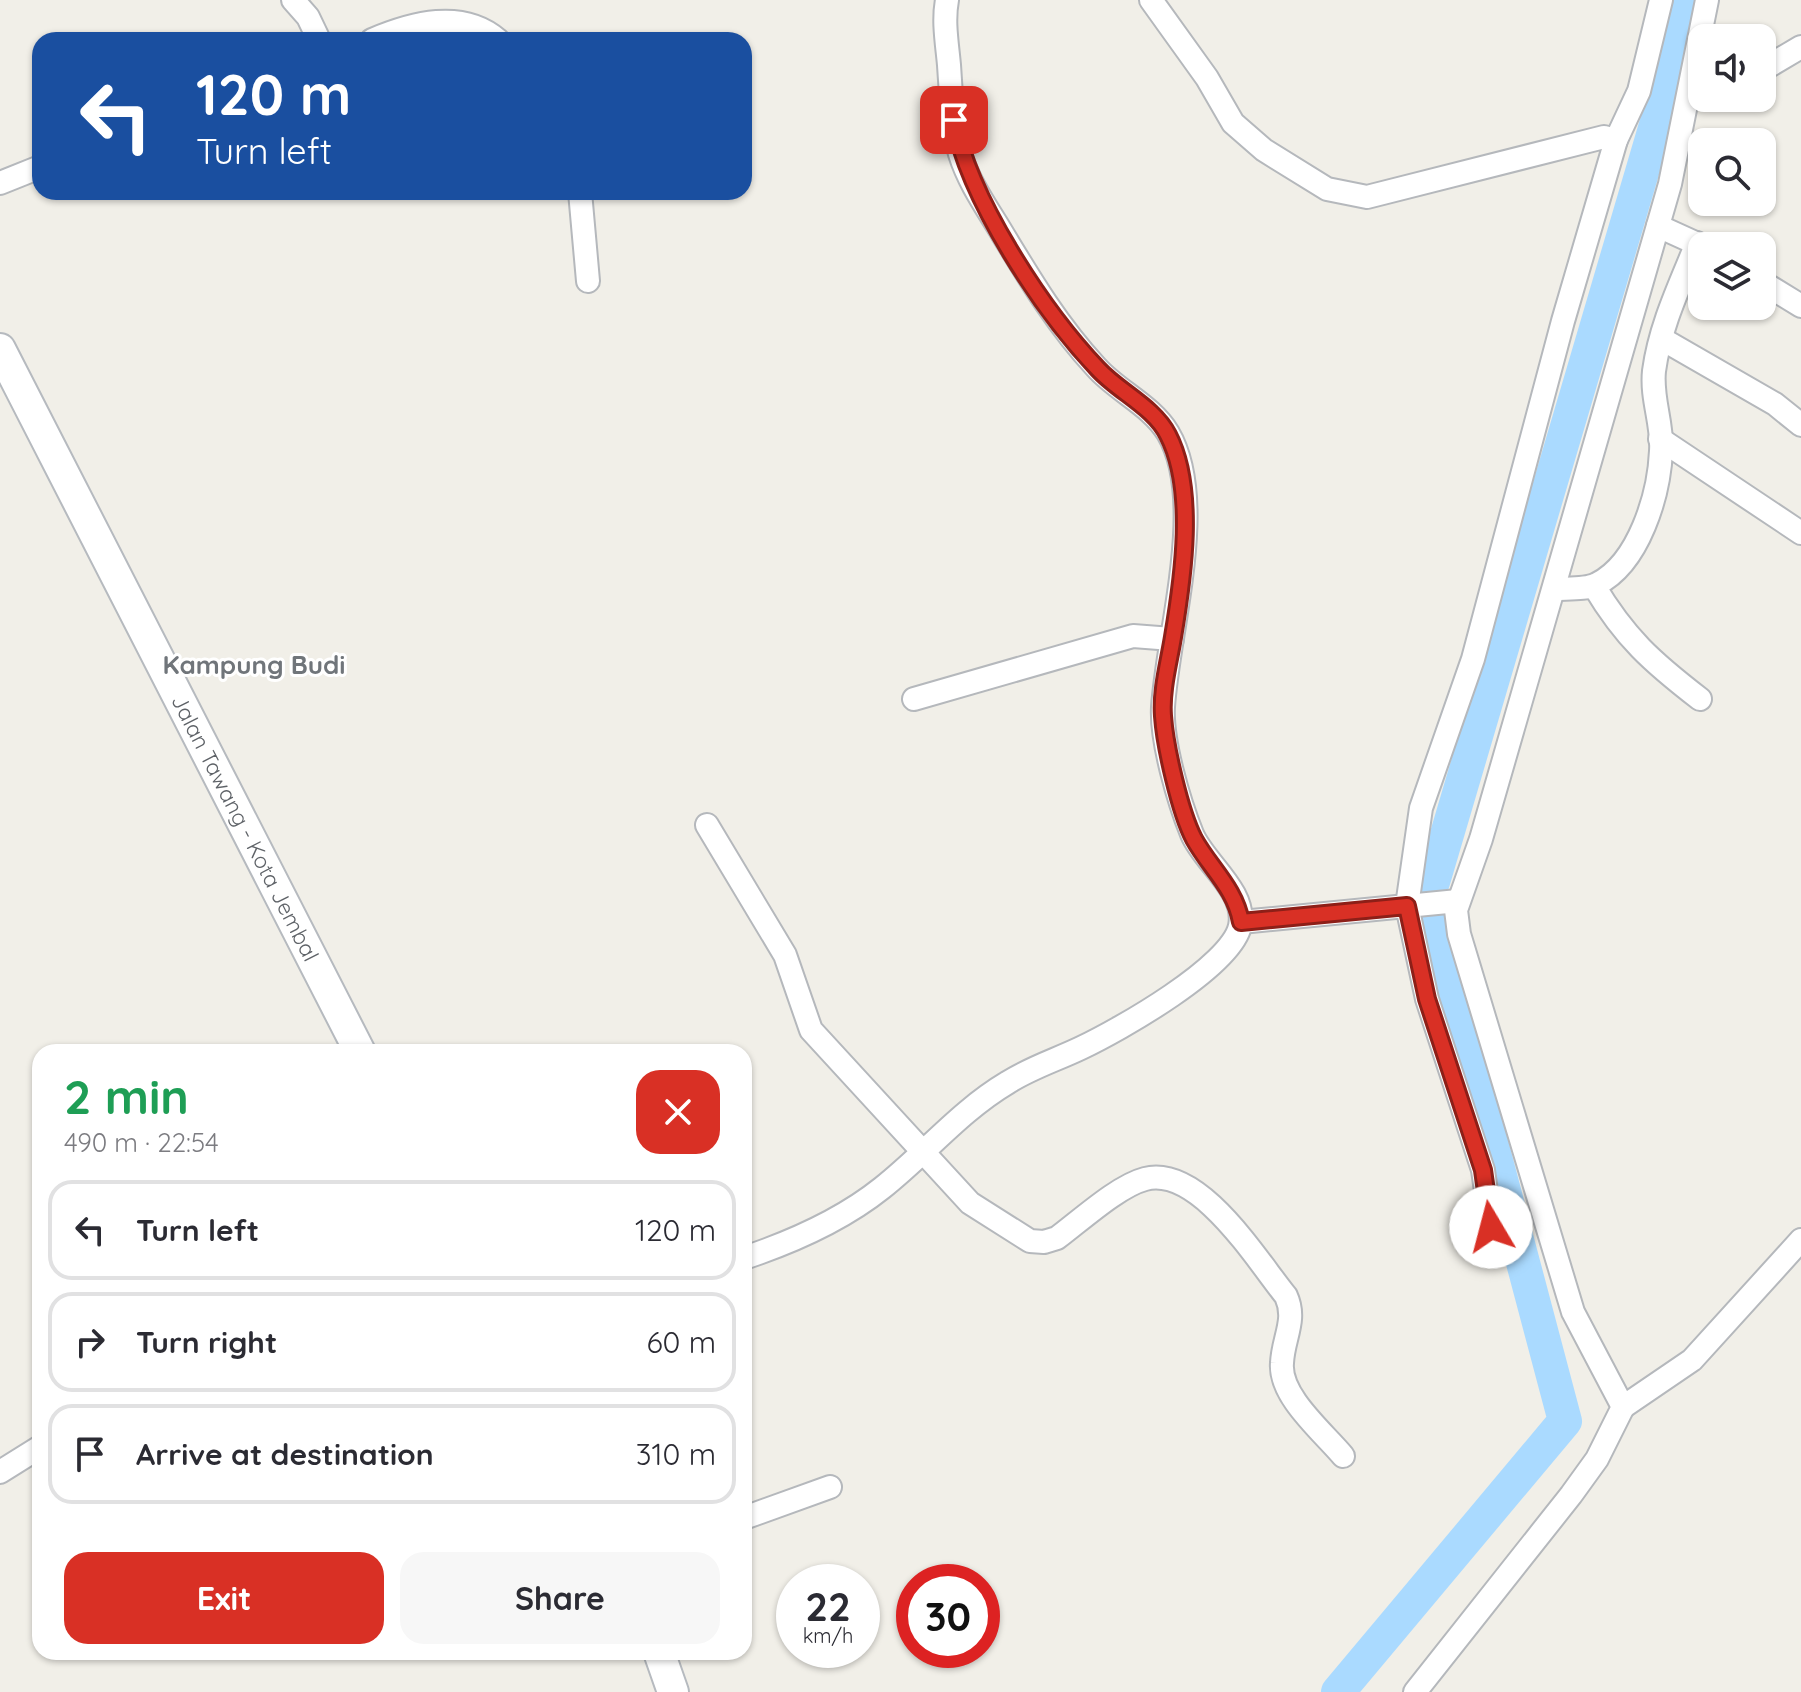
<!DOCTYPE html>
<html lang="en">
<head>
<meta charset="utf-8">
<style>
	body { margin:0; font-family:Quicksand,sans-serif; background:#f7f7f7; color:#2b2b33; height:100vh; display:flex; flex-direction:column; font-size:30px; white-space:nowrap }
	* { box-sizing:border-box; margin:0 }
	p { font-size:26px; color:#7c7c81 }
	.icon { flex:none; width:44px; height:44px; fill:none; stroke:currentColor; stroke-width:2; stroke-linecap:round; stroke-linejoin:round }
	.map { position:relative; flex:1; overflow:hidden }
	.drawer { position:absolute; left:32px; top:1044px; width:720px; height:616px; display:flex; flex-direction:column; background:#fff; border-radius:24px; box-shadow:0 2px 6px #0004 }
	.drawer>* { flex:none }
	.guide { position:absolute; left:32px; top:32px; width:720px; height:168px; border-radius:24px; box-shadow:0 2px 6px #0004; background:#1a4fa0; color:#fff; overflow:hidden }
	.tools { position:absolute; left:1688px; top:24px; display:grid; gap:16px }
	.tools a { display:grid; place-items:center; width:88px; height:88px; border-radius:16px; background:#fff; box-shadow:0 2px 6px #0004; font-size:40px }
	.speed { position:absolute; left:776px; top:1564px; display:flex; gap:16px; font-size:40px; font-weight:700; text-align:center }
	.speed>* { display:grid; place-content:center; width:104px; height:104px; border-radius:50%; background:#fff; box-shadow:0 2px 6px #0004; line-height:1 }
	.speed small { font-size:20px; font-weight:400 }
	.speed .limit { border:12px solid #d22; background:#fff; color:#111 }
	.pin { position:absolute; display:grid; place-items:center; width:68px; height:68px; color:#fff; margin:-34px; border-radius:16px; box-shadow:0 4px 12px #0006 }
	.me { position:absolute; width:88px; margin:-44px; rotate:352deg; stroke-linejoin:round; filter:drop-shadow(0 0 6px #0008) }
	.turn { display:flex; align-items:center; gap:28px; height:168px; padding:0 32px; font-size:36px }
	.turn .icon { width:104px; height:104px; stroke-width:2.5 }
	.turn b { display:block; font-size:56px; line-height:68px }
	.round { display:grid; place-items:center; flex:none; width:84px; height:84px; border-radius:24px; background:#f7f7f7 }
	.head { display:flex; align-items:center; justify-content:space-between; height:136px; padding:0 32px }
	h1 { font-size:48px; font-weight:800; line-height:60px; color:#1e9e55 }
	.primary-button { display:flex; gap:16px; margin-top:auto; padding:16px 32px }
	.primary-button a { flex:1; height:92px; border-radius:24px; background:#d93025; color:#fff; font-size:32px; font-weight:800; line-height:92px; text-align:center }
	.primary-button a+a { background:#f7f7f7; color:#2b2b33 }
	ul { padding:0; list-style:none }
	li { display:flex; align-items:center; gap:24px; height:100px; margin:0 16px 12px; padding:0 16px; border:4px solid #e1e1e2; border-radius:24px }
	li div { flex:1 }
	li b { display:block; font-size:30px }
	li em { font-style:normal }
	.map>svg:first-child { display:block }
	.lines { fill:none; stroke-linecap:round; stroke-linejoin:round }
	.river { stroke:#aadaff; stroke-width:34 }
	.street-casing { stroke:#b5b8bc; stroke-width:26 }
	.secondary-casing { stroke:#b6babf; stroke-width:34 }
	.street { stroke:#fff; stroke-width:22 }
	.secondary { stroke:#fff; stroke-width:30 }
	.route-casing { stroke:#8d1f18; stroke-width:20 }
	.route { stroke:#d93025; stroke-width:14 }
	.labels { text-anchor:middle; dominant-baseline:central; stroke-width:6; stroke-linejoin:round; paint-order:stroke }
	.street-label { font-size:22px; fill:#5f6368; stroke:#fff }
	.quarter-label { font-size:26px; font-weight:bold; fill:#70757a; stroke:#fff }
</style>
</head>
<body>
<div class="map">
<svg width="1801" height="1692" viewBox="0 0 1801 1692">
	<rect width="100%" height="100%" fill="#f1efe8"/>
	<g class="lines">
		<g class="river">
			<path d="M1433 882 1663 101 1682 0"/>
			<path d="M1338 1692 1565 1421 1434 927"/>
		</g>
		<defs>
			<g id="street">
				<path d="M293 0 308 17 319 40"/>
				<path d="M1151 0 1207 78 1233 123 1264 150 1327 189 1367 197 1604 137 1616 140"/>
				<path d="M372 40C412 23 462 9 498 40"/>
				<path d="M1762 70 1801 47"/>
				<path d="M0 183 40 167"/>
				<path d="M580 192 588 281"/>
				<path d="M1658 226 1702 246"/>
				<path d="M1762 282 1801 306"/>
				<path d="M1662 339 1775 404 1801 425"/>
				<path d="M1660 439 1801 533"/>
				<path d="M1594 586C1625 638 1652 662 1700 699"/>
				<path d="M1554 589C1567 588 1586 590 1597 584 1639 563 1659 495 1661 451 1663 424 1651 399 1654 371 1660 326 1680 285 1697 243"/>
				<path d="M914 699 1133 636 1172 639"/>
				<path d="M707 825 785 955 811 1030 970 1203 1030 1241 1044 1242 1057 1238C1080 1221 1118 1186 1145 1179 1199 1165 1256 1259 1286 1296 1297 1320 1283 1338 1282 1363 1279 1396 1323 1432 1343 1456"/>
				<path d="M1241 922 1458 901"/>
				<path d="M1495 1255 1483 1170 1427 999 1407 906 1421 808 1473 659 1563 321 1616 140 1639 91 1661 0"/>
				<path d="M744 1258C792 1242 842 1220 882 1188 925 1154 960 1111 1007 1083 1030 1068 1056 1060 1081 1048 1119 1030 1231 967 1240 926 1247 891 1204 863 1192 834 1179 802 1161 741 1163 707 1168 630 1208 501 1168 433 1151 405 1117 391 1096 367 1058 326 1031 281 1002 233 987 208 969 183 960 154 952 126 951 94 949 65 947 43 943 21 947 0"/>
				<path d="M1623 1407 1692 1360 1801 1240"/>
				<path d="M0 1472 40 1447"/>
				<path d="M744 1518 830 1487"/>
				<path d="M1415 1692 1571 1495 1597 1459 1623 1407 1573 1312 1459 934 1456 910 1481 839 1670 184 1707 0"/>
			</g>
			<g id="secondary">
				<path id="s1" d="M0 349 360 1052"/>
				<path d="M659 1652 673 1692"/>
			</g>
		</defs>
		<use href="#street" class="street-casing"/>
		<use href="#secondary" class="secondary-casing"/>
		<use href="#street" class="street"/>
		<use href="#secondary" class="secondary"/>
	</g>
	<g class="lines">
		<defs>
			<path id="route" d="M954 120C969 199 1042 310 1098 369 1119 392 1154 407 1168 435 1196 489 1183 578 1173 637 1169 662 1161 690 1163 716 1165 746 1180 812 1194 839 1210 868 1235 888 1241 922L1407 906 1427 999 1483 1170 1491 1227"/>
		</defs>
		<use href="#route" class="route-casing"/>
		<use href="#route" class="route"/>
	</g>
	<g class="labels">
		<g class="street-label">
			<text stroke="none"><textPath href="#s1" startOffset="538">Jalan Tawang - Kota Jembal</textPath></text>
		</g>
		<g class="quarter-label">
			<text x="254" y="664">Kampung Budi</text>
		</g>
	</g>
</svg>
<div class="tools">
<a><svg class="icon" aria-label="sound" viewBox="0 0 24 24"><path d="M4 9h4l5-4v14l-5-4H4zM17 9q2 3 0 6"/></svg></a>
<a><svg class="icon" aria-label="search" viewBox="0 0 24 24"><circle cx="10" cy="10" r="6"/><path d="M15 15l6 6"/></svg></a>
<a><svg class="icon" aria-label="layers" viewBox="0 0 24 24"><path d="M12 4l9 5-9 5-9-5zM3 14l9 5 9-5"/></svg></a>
</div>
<div class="speed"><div>22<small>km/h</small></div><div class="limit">30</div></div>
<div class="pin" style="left:954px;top:120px;background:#d93025"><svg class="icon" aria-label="arrive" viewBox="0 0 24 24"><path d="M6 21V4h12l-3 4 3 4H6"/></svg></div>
<svg class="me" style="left:1491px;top:1227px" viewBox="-20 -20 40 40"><circle r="19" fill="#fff"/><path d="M0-13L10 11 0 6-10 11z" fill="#d93025"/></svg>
<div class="guide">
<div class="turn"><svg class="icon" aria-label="left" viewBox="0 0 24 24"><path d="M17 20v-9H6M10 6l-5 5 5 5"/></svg><div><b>120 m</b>Turn left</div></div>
</div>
<section class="drawer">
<div class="head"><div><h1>2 min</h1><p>490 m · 22:54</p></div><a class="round" style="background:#d93025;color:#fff"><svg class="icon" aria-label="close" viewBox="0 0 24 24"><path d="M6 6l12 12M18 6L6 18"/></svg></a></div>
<ul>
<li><svg class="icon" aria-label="left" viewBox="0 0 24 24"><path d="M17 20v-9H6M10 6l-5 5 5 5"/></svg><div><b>Turn left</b></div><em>120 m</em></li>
<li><svg class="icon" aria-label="right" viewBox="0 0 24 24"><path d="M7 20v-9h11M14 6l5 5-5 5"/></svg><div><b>Turn right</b></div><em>60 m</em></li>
<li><svg class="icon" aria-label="arrive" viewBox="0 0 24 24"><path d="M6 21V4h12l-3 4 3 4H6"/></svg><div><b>Arrive at destination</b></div><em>310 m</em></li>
</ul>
<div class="primary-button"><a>Exit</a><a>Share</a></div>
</section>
</div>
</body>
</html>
